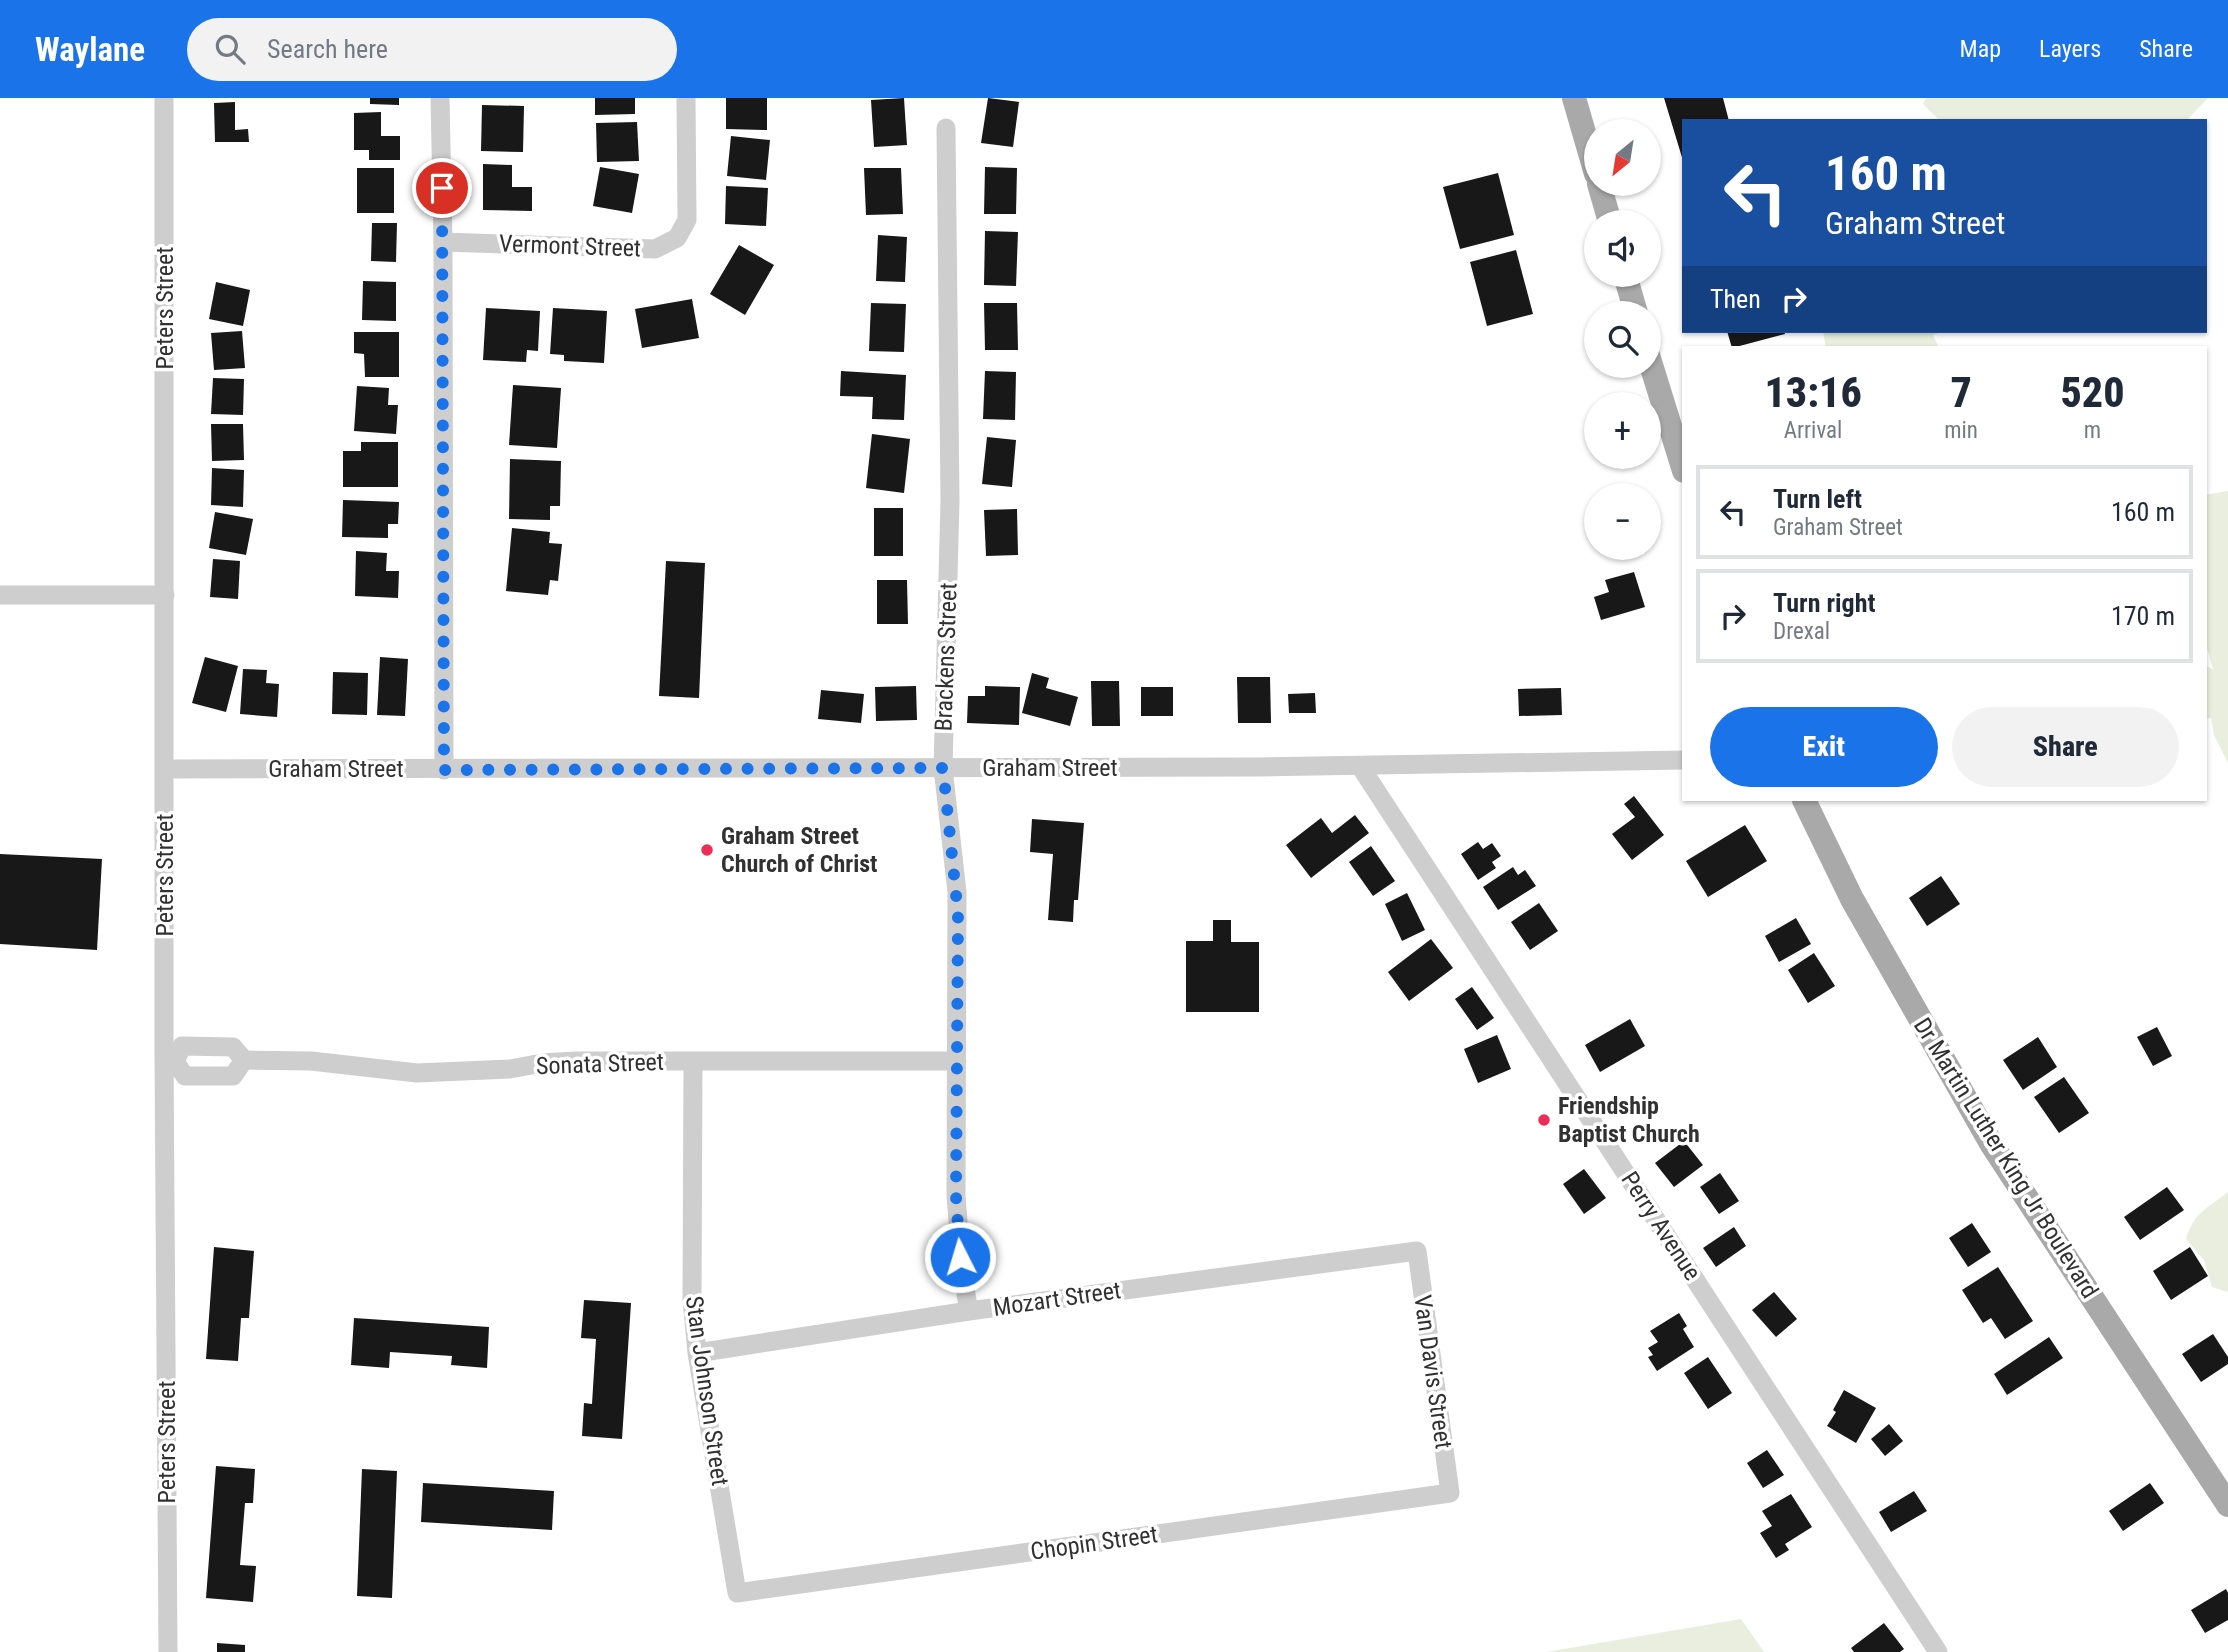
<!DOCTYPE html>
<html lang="en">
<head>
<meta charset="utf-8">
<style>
	body { margin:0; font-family:"Roboto Condensed",sans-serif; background:#f2f2f3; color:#1f2937; height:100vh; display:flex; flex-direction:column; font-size:26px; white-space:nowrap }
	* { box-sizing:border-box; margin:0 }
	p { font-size:23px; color:#747a83 }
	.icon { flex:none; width:38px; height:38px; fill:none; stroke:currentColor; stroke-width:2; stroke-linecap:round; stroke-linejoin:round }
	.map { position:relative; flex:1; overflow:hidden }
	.drawer { position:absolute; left:1682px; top:248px; width:525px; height:455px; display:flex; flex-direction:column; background:#fff; border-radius:0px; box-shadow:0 2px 5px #0004 }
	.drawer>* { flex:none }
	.guide { position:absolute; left:1682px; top:21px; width:525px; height:214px; border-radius:0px; box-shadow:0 2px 5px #0004; background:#1a4fa0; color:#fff; overflow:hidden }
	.needle { width:46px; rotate:210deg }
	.buttons { position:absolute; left:1584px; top:21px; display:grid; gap:14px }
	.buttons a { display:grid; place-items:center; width:77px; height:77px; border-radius:50%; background:#fff; box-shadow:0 2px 5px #0004; font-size:35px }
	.pin { position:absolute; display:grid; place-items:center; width:60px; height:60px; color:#fff; margin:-30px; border:4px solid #fff; border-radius:50%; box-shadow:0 2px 7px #0007 }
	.me { position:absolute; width:77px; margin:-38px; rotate:355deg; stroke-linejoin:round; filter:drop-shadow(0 0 5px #0008) }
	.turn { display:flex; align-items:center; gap:24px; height:147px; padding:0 28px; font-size:32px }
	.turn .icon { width:91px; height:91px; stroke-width:2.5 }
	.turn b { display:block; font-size:49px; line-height:60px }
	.then { display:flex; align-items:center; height:66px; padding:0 28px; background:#0003; gap:14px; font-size:26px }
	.eta { display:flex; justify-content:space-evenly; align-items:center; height:119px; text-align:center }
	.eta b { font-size:42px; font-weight:800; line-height:49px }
	.cta { display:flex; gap:14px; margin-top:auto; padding:14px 28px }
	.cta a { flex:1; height:80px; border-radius:42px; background:#1a73e8; color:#fff; font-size:28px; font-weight:800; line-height:80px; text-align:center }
	.cta a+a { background:#f2f2f3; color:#1f2937 }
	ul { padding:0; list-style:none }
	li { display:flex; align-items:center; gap:21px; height:94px; margin:0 14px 10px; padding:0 14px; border:4px solid #e0e1e3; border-radius:0px }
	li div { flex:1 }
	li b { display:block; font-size:26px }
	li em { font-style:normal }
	header { display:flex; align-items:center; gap:42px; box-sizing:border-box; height:98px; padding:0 35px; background:#1a73e8; color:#fff }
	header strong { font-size:33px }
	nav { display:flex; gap:38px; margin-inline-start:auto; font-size:24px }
	.search { width:490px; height:63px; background:#f2f2f3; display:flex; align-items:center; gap:18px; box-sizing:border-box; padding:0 24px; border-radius:38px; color:#747a83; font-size:26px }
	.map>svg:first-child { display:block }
	.green { fill:#e9eede }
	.building { fill:#181818 }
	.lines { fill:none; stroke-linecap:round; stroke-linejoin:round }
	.minor { stroke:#cecece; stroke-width:19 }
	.major { stroke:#a9a9a9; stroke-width:24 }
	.route { stroke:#1a73e8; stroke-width:12; stroke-dasharray:0 21.6 }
	.poi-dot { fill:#ed2d55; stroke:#fff; stroke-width:2.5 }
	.labels { text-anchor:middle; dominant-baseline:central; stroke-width:7; stroke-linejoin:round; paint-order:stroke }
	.street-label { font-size:24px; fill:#313131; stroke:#fff }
	.poi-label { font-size:24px; font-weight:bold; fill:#313131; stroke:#fff; text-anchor:start }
</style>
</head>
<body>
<header>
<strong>Waylane</strong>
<div class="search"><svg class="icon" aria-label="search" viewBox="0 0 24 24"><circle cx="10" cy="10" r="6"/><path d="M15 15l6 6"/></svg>Search here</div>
<nav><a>Map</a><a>Layers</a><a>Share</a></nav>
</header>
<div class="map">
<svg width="2228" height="1554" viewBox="0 0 2228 1554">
	<rect width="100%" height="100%" fill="#fff"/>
	<g class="green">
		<path d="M1926 0H2208L2186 23H1940L1923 6Z"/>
		<path d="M1823 233H1944L1933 237 1939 250H1826Z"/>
		<path d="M2228 393V665L2214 637 2211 620 2205 621V568L2213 571 2205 543V397Z"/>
		<path d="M2228 1094V1194L2212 1189 2204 1162 2186 1141C2195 1113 2207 1111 2228 1094Z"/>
		<path d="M1741 1521 1764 1554H1546Z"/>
	</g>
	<g class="building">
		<path d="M370 0H399V7L370 6Z"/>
		<path d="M595 0H635V16L595 17Z"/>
		<path d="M726 0H767V32L726 31Z"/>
		<path d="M904 0 907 47 874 49 871 2Z"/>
		<path d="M988 0 1019 4 1013 49 981 45Z"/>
		<path d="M1664 0H1723L1729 23H1684V66Z"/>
		<path d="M235 4V32L248 31 249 44H215L214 5Z"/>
		<path d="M482 7 524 8 523 54 481 53Z"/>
		<path d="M381 14V38H400V62H369V52H354V15Z"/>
		<path d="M637 24 639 63 597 64 596 25Z"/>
		<path d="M731 38 770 42 766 82 727 78Z"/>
		<path d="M483 66 512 67V89H532V113L483 112Z"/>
		<path d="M600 69 639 76 632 115 593 108Z"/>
		<path d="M985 69 1017 70 1016 116H984Z"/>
		<rect x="357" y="70" width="37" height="45"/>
		<path d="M864 70H901L903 116 866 117Z"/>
		<path d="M1498 75 1514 137 1460 151 1443 89Z"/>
		<path d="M726 88 768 90 766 128 725 126Z"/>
		<path d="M372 125H397L396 164 371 163Z"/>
		<path d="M985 133 1018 134 1016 188 984 187Z"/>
		<path d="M878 137 907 139 905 184 876 183Z"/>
		<path d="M739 147 774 167 745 217 710 196Z"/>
		<path d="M1516 152 1533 216 1487 228 1470 164Z"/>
		<path d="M363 183 396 184V223L362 222Z"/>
		<path d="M216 184 250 192 243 228 209 221Z"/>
		<path d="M692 201 699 240 642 250 635 211Z"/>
		<path d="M871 205 906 206 904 254 869 253Z"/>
		<path d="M984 205H1017L1018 252H985Z"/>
		<path d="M486 210 540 213 538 253 527 252 526 264 483 262Z"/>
		<path d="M553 210 607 213 604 265 564 263V257L550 256Z"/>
		<path d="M242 233 245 270 214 272 211 235Z"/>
		<path d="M1727 233H1784L1785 236 1732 250Z"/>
		<path d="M354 234H399V279H365L364 256 354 255Z"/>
		<path d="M841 273 906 277 904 322 872 321 873 299 840 298Z"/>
		<path d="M985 273 1016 274 1015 322 983 321Z"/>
		<path d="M213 280 244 281 243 317 211 316Z"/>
		<path d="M513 287 561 290 557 350 509 347Z"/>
		<path d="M357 288 389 290 388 307H398L396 336 354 333Z"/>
		<path d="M211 326H243L244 362 212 363Z"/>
		<path d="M872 336 910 341 904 395 866 390Z"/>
		<path d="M987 339 1016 342 1012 389 982 386Z"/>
		<path d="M361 344H398V389H343V353H361Z"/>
		<path d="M510 361 561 363 560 408H550V422L509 421Z"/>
		<path d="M212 370 244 372 243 409 211 407Z"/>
		<path d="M343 402 399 404 398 426H388V440L342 439Z"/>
		<rect x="874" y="410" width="29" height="48"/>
		<path d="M1017 411 1018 457 986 458 984 412Z"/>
		<path d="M215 414 253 421 246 457 209 450Z"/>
		<path d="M512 430 550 434 549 445 562 446 558 483 550 482 548 497 506 493Z"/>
		<path d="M356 453 387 455 386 473H399L398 500 355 498Z"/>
		<path d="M213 461 240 463 238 501 210 499Z"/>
		<path d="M666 463 705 465 699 600 659 598Z"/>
		<path d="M1634 474 1645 509 1601 522 1594 499 1609 494 1605 482Z"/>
		<path d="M877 482H907L908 526H877Z"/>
		<path d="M205 559 238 568 226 614 192 605Z"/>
		<path d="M380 559 408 561 405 618 377 617Z"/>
		<path d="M243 571 267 572 266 585 279 586 277 619 240 616Z"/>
		<path d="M333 574 368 575 367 617 332 616Z"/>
		<path d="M1032 575 1049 580 1046 590 1078 599 1070 628 1022 615Z"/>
		<path d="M1237 579H1270L1271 625H1238Z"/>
		<path d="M1091 583H1119L1120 628H1092Z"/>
		<path d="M916 588 917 622 876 623 875 589Z"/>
		<path d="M985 588 1020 589 1019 627 967 625 968 598H985Z"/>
		<rect x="1141" y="589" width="32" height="29"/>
		<path d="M1561 590 1562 617 1519 618 1518 591Z"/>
		<path d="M821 592 864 596 861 625 818 621Z"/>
		<path d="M1315 595 1316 615H1289L1288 596Z"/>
		<path d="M1634 698 1664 737 1632 762 1612 736 1635 719 1624 706Z"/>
		<path d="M1355 717 1369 735 1311 780 1286 747 1321 720 1332 735Z"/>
		<path d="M1032 721 1084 725 1078 802H1074L1073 824 1048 822 1053 756 1030 754Z"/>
		<path d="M1745 727 1767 763 1708 799 1686 763Z"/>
		<path d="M1478 744 1483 751 1492 745 1501 758 1492 764 1496 770 1478 782 1461 756Z"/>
		<path d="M1371 748 1395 783 1373 798 1349 764Z"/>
		<path d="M0 756 102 761 97 852 0 846Z"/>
		<path d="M1513 769 1518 777 1525 772 1536 788 1498 812 1483 789Z"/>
		<path d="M1941 778 1960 806 1927 828 1909 800Z"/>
		<path d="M1407 795 1425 832 1402 843 1385 806Z"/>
		<path d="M1539 805 1558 833 1530 852 1511 824Z"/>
		<path d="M1796 820 1811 846 1779 864 1765 838Z"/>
		<path d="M1213 822H1231V844H1259V914H1186V843H1213Z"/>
		<path d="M1431 841 1453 870 1409 903 1388 874Z"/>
		<path d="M1814 855 1835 888 1808 905 1788 872Z"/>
		<path d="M1472 889 1494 920 1477 932 1455 901Z"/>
		<path d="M1630 921 1645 948 1600 974 1585 947Z"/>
		<path d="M2157 929 2172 958 2153 968 2137 939Z"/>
		<path d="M1497 937 1511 971 1478 985 1464 951Z"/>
		<path d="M2038 939 2057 969 2023 992 2003 962Z"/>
		<path d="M2064 979 2089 1015 2059 1035 2034 999Z"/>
		<path d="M1684 1043 1703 1067 1674 1089 1655 1065Z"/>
		<path d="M1584 1071 1606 1100 1584 1116 1563 1086Z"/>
		<path d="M1720 1075 1739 1103 1719 1116 1700 1089Z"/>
		<path d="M2167 1089 2184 1112 2140 1142 2124 1119Z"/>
		<path d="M1972 1125 1991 1154 1968 1169 1949 1140Z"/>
		<path d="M1734 1129 1746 1148 1716 1169 1703 1150Z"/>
		<path d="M214 1149 254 1153 249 1220H241L238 1263 206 1261Z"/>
		<path d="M2190 1149 2208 1178 2171 1202 2153 1173Z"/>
		<path d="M1998 1169 2033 1223 2005 1241 1991 1220 1983 1225 1962 1192Z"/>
		<path d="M1774 1194 1797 1221 1776 1239 1752 1212Z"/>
		<path d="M584 1202 631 1205 622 1341 582 1338 584 1305 592 1306 596 1241 581 1240Z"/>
		<path d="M1679 1215 1687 1228 1683 1231 1694 1249 1657 1273 1648 1259 1653 1257 1648 1250 1658 1244 1650 1233Z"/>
		<path d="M354 1220 489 1229 487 1270 451 1267 452 1258 390 1254 389 1270 351 1267Z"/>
		<path d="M2213 1236 2228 1259V1266L2201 1284 2182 1256Z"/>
		<path d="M2049 1239 2063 1260 2007 1297 1994 1276Z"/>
		<path d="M1708 1259 1732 1295 1708 1311 1684 1275Z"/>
		<path d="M1844 1292 1876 1310 1856 1345 1827 1328 1836 1314 1833 1312Z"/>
		<path d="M1889 1326 1903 1343 1885 1358 1871 1341Z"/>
		<path d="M1767 1352 1784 1377 1763 1390 1747 1365Z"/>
		<path d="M216 1368 255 1371 253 1405H245L240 1467 256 1468 253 1504 206 1500Z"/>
		<path d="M362 1371 397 1373 392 1500 357 1498Z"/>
		<path d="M423 1385 554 1393 552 1432 421 1424Z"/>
		<path d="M2150 1385 2164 1405 2123 1433 2109 1413Z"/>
		<path d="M1914 1393 1927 1413 1891 1434 1879 1414Z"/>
		<path d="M1791 1396 1812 1429 1785 1446 1789 1452 1776 1460 1760 1435 1772 1428 1762 1413Z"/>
		<path d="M2226 1491 2228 1495V1522L2205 1535 2191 1512Z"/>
		<path d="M1884 1525 1904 1551 1900 1554H1854L1851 1550Z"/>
		<path d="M217 1545 245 1547V1554H217Z"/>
	</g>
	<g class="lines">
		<g class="minor">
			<path d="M164 0V958L168 1554"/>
			<path d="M440 0 443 144 444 672"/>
			<path d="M946 30 950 403 943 670 957 794 956 1098 962 1174 969 1213"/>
			<path d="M443 144 655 151 677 140 687 122 686 0"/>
			<path d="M0 497H165"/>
			<path d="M1360 668 1938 1554"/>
			<path d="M165 671 1258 669 1684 662"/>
			<path d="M244 962 311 963 417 975 510 971 542 965 576 963H957"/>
			<path d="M175 964 182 948 233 949 244 962"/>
			<path d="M175 964 185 978H233L244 962"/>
			<path d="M693 964 692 1201 697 1255 737 1495 1450 1395 1417 1153 969 1213 697 1255"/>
		</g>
		<g class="major">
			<path d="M1574 0 1596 76"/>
			<path d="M1599 86 1610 124"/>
			<path d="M1625 177 1636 215"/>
			<path d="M1648 257 1684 373"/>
			<path d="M1804 702 1852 801 1992 1047 2228 1407"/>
		</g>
	</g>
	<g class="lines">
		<path class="route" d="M442 90 444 672 943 670 958 816 956 1098 960 1159"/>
	</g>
	<g class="poi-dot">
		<circle cx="707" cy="752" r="7"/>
		<circle cx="1544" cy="1022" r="7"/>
	</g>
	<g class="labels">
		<g class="street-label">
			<text transform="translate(570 148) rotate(2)">Vermont Street</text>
			<text transform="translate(165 210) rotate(-90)">Peters Street</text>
			<text transform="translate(946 559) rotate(-88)">Brackens Street</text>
			<text x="1050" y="670">Graham Street</text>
			<text x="336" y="671">Graham Street</text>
			<text transform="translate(165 777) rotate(-90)">Peters Street</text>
			<text transform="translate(600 966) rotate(-2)">Sonata Street</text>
			<text transform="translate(2006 1060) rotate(58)">Dr Martin Luther King Jr Boulevard</text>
			<text transform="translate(1661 1128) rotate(57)">Perry Avenue</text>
			<text transform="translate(1057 1201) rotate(-8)">Mozart Street</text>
			<text transform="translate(1433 1274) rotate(82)">Van Davis Street</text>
			<text transform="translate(707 1293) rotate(82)">Stan Johnson Street</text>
			<text transform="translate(167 1344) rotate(-90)">Peters Street</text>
			<text transform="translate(1094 1445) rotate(-8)">Chopin Street</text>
		</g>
		<g class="poi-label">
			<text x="721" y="738">Graham Street<tspan x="721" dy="28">Church of Christ</tspan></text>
			<text x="1558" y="1008">Friendship<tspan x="1558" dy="28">Baptist Church</tspan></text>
		</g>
	</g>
</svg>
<div class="buttons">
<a><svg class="needle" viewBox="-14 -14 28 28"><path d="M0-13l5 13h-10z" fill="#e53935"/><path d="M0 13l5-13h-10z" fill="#747a83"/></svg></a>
<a><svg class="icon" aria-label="sound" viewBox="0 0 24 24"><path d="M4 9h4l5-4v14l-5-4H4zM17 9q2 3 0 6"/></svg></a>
<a><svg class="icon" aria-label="search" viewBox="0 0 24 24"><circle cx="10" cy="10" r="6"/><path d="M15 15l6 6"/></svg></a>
<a>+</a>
<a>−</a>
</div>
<div class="pin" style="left:442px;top:90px;background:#d93025"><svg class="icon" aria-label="arrive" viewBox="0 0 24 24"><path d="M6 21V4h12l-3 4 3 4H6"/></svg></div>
<svg class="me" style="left:960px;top:1159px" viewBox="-20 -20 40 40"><circle r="17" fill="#1a73e8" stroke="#fff" stroke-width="3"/><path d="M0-11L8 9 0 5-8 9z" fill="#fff"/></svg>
<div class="guide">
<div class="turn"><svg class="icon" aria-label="left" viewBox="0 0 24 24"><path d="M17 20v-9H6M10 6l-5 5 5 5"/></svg><div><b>160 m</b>Graham Street</div></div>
<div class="then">Then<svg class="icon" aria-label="right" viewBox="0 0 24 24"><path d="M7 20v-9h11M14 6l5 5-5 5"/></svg></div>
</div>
<section class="drawer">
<div class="eta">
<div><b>13:16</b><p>Arrival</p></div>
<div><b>7</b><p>min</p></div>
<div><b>520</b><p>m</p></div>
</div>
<ul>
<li><svg class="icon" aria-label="left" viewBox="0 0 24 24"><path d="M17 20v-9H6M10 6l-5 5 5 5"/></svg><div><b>Turn left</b><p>Graham Street</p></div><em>160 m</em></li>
<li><svg class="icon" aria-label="right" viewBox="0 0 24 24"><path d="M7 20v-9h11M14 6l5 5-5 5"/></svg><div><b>Turn right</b><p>Drexal</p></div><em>170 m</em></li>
</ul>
<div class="cta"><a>Exit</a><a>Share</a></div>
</section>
</div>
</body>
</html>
